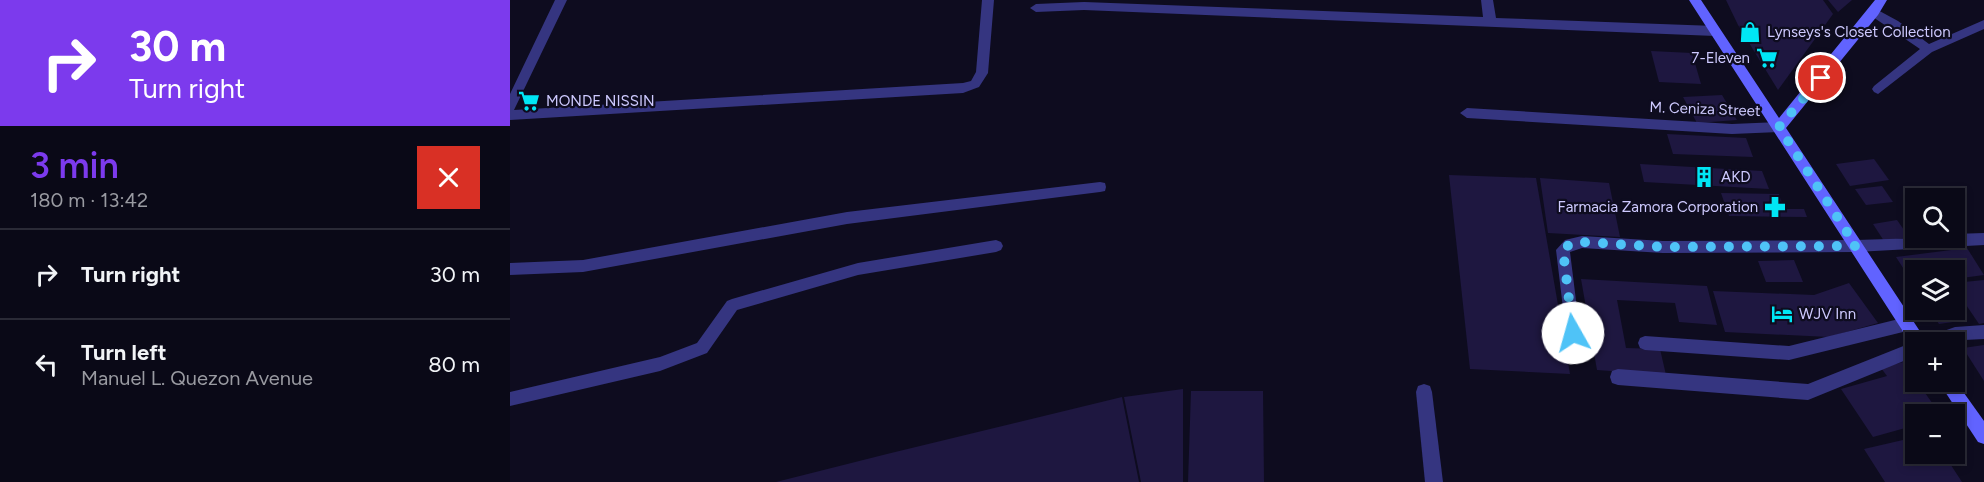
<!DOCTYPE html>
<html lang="en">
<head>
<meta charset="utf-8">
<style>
	body { margin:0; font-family:Figtree,sans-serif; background:#131220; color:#f1f3f6; height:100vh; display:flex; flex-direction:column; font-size:22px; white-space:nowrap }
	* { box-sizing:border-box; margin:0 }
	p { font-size:20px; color:#999aa1 }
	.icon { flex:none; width:33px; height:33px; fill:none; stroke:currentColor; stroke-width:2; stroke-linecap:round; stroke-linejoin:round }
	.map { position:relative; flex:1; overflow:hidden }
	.drawer { display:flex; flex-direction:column; background:#0a0917; width:510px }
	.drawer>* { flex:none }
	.guide { background:#7c3aed; color:#fff; overflow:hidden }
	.fabs { position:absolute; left:1395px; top:188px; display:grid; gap:12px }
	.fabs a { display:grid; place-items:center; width:60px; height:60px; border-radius:0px; background:#0a0917; box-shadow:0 3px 9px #0003,0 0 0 2px #2a2a36; font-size:30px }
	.pin { position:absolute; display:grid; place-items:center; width:51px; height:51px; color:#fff; margin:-26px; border:3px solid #fff; border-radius:50%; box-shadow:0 2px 6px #0007 }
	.me { position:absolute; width:66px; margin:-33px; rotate:353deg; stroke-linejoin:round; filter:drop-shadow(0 0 4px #0008) }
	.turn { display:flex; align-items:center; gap:21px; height:126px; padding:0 30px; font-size:27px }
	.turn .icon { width:78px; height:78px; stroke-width:2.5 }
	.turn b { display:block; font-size:42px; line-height:51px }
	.round { display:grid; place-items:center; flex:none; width:63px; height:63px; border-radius:0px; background:#131220 }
	.summary { display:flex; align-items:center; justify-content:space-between; height:102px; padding:0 30px }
	h1 { font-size:36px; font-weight:600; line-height:45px; color:#7c3aed }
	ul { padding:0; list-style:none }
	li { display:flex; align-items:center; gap:18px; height:90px; padding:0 30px; border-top:2px solid #2a2a36 }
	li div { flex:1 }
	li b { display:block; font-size:22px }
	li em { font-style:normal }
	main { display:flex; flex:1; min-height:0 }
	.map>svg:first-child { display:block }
	.building { fill:#1e1740 }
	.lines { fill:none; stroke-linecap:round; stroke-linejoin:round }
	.lane { fill:#353580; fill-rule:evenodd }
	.street { fill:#353580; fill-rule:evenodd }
	.secondary { fill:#6163ff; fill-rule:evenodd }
	.route { stroke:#4fc3f7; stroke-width:10; stroke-dasharray:0 18 }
	.labels { text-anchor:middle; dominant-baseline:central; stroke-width:4.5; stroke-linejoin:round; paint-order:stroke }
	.poi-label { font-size:15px; fill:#cecaff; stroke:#0e0c1f; text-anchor:start }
	.street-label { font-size:15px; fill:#cecaff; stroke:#0e0c1f }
</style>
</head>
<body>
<main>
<section class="drawer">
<div class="guide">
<div class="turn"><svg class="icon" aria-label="right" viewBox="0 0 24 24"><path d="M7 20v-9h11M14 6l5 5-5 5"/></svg><div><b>30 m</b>Turn right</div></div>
</div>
<div class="summary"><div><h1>3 min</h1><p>180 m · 13:42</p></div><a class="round" style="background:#d93025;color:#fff"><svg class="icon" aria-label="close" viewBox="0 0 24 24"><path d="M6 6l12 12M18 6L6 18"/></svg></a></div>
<ul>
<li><svg class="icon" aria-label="right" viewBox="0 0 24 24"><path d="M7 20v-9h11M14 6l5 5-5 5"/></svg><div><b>Turn right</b></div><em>30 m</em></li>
<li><svg class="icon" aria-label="left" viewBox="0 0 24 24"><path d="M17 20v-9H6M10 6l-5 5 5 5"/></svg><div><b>Turn left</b><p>Manuel L. Quezon Avenue</p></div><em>80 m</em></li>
</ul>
</section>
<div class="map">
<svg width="1474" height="482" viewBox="0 0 1474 482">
	<rect width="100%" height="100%" fill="#0e0c1f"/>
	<g class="building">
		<path d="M1216 0H1313L1323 14 1268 90 1228 25Z"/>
		<path d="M1318 0H1342L1328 12Z"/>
		<path d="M1141 51 1182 53 1191 84 1149 82Z"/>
		<path d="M1212 95 1227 120 1187 123 1173 97Z"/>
		<path d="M1157 134 1236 138 1243 157 1163 154Z"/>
		<path d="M1364 159 1379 180 1340 186 1326 164Z"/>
		<path d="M1130 164 1252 171 1259 189 1134 182Z"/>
		<path d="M939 175 1026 178 1060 374 960 369Z"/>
		<path d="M1030 178 1099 183 1110 237 1038 233Z"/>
		<path d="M1372 186 1383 202 1356 205 1345 189Z"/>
		<path d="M1211 193 1269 194 1274 209H1294L1297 217 1219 216Z"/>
		<path d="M1387 220 1399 237 1374 241 1363 224Z"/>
		<path d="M1457 248 1474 275 1444 279V270H1406V288L1386 257Z"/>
		<path d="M1284 260 1293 282H1256L1248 261Z"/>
		<path d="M1071 279 1197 286 1207 325 1169 322 1165 303 1107 300 1116 348 1150 349 1156 375 1087 370Z"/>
		<path d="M1474 280V323L1469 324 1444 287V283Z"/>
		<path d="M1339 283 1368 323 1319 337 1215 332 1203 291 1304 295Z"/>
		<path d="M1444 301 1457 320 1429 324 1419 309H1444Z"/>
		<path d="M1474 345V381L1453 348Z"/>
		<path d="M1393 362 1430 414H1406V425L1363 437 1331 389 1377 376 1371 368Z"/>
		<path d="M673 389V482H631L614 397Z"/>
		<path d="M681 391H753L754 482H678Z"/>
		<path d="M612 397 629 482H266L377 454Z"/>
		<path d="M1406 437V453H1433L1452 482H1375L1354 449Z"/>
	</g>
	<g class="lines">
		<g class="lane">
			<path d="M45 0H57L4 110 453 83 461 81 466 72 472 0H484L478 73 469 87 453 93 0 120V94Z"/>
			<path d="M1364 8 1388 21 1419 44 1474 20V29L1422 52 1368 94 1364 92 1362 89 1364 86 1410 49 1360 15 1358 12Z"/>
			<path d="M590 182 595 183 596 187 595 191 590 192 337 224 73 272 0 275V263L73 260 337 212Z"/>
			<path d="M1072 236 1153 241 1346 240 1351 242 1353 246 1351 250 1346 252 1153 253 1072 248 1060 252 1070 333 1068 338 1063 340 1058 338 1056 333 1046 250 1055 240Z"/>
			<path d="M486 240 491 242 493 246 491 250 486 252 348 275 227 310 197 353 150 371 0 406V392L150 357 187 343 217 301 222 299 348 263Z"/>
			<path d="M1397 317 1402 319 1404 324 1402 329 1397 331 1279 360 1135 350 1130 348 1128 343 1130 338 1135 336 1279 346Z"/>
			<path d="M1474 325V339L1415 342 1417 337 1445 327Z"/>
		</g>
		<g class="street">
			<path d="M971 0H983L986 18 1205 26 1211 31 1205 36 574 10 526 12 520 8 526 4 574 2 973 17Z"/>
			<path d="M957 108 1222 124 1269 122 1276 127 1269 132 1222 134 957 118 950 113Z"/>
			<path d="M1474 233V245L1346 252 1341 251 1338 246 1341 241 1346 240 1444 237V234Z"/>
			<path d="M1406 341 1410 342H1406V356L1298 400 1108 385 1102 383 1100 377 1102 371 1108 369 1298 384Z"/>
			<path d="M914 384 920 386 922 392 933 482H915L906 392 908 386Z"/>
		</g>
		<g class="secondary">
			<path d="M1179 0H1191L1269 118 1365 0H1377L1368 15 1276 128 1417 342H1406V348L1403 347Z"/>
			<path d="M1444 379 1474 421V444L1468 442 1428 381Z"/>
		</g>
	</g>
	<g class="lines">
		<path class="route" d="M1063 333 1053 250 1060 244 1072 242 1153 247 1346 246 1269 127 1311 78"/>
	</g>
	<defs>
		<symbol id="shop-bare" viewBox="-9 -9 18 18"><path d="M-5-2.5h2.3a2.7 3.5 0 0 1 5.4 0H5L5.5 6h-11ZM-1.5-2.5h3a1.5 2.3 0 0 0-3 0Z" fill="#00e6f5" stroke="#0e0c1f" stroke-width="2.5" paint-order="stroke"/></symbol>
		<symbol id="supermarket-bare" viewBox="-9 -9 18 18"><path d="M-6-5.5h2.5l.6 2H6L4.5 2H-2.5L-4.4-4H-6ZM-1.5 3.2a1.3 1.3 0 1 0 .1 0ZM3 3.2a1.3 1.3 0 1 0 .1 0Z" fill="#00e6f5" stroke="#0e0c1f" stroke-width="2.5" paint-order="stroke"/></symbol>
		<symbol id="building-bare" viewBox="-9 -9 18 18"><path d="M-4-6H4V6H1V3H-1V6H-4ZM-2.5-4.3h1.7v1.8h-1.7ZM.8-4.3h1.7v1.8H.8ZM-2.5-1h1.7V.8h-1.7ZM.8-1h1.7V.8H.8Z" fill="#00e6f5" stroke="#0e0c1f" stroke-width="2.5" paint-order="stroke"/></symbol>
		<symbol id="pharmacy-bare" viewBox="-9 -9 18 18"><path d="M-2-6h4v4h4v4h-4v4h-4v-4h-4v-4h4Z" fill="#00e6f5" stroke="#0e0c1f" stroke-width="2.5" paint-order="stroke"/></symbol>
		<symbol id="hotel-bare" viewBox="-9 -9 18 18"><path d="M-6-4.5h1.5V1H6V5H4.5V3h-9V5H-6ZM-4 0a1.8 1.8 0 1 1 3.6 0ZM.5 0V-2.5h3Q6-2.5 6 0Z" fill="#00e6f5" stroke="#0e0c1f" stroke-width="2.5" paint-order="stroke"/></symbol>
	</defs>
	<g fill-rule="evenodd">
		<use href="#shop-bare" x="1225" y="17" width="30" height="30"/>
		<use href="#supermarket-bare" x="1242" y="43" width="30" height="30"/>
		<use href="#supermarket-bare" x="4" y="86" width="30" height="30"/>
		<use href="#building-bare" x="1179" y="162" width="30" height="30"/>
		<use href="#pharmacy-bare" x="1250" y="192" width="30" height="30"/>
		<use href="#hotel-bare" x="1257" y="299" width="30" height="30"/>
	</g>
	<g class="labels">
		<g class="poi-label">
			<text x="1257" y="32">Lynseys's Closet Collection</text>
			<text x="1240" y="58" text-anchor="end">7-Eleven</text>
			<text x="36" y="101">MONDE NISSIN</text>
			<text x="1211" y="177">AKD</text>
			<text x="1248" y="207" text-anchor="end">Farmacia Zamora Corporation</text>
			<text x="1289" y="314">WJV Inn</text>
		</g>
		<g class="street-label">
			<text transform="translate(1195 109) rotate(2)">M. Ceniza Street</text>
		</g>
	</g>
</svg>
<div class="fabs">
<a><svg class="icon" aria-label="search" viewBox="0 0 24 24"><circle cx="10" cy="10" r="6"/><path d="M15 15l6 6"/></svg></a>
<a><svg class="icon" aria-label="layers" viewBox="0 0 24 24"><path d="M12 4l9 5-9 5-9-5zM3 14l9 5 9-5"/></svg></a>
<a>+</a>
<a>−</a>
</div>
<div class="pin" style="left:1311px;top:78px;background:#d93025"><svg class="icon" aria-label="arrive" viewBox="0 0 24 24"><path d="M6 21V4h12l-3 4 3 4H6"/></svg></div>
<svg class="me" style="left:1063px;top:333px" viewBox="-20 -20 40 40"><circle r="19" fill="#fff"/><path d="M0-13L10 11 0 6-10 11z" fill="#4fc3f7"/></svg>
</div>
</main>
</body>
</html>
